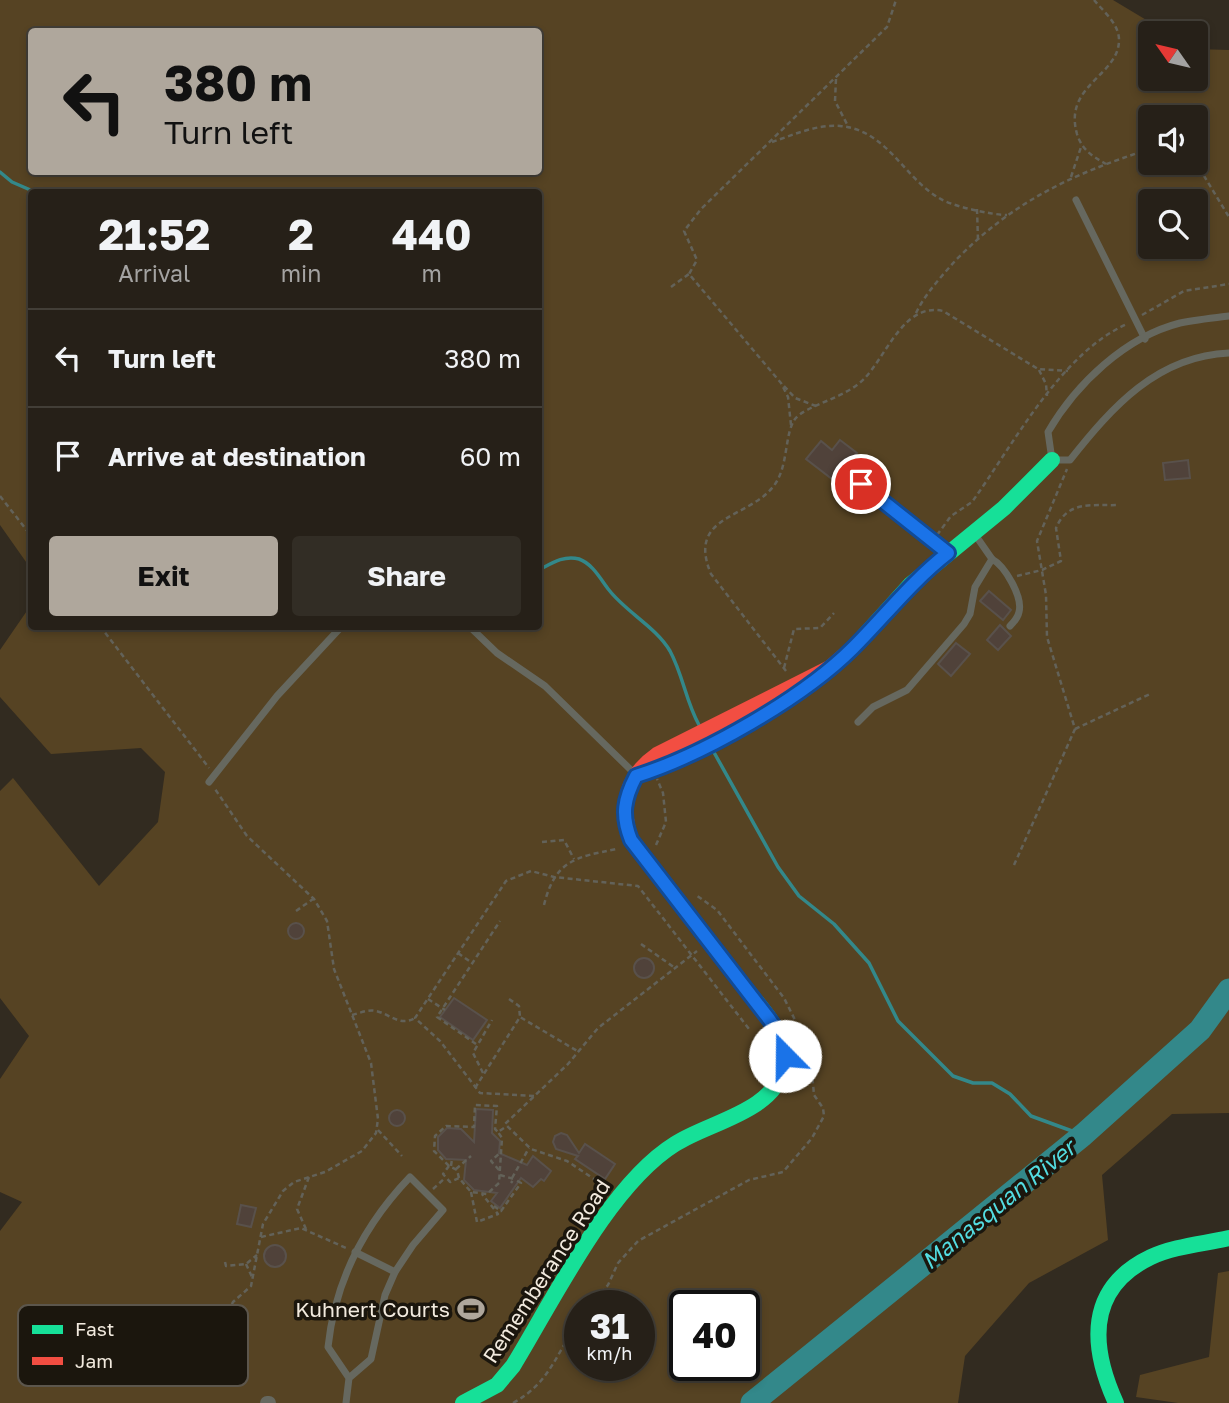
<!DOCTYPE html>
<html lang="en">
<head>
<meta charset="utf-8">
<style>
	body { margin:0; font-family:"Golos Text",sans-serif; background:#322d25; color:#f1f3f6; height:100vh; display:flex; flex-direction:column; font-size:26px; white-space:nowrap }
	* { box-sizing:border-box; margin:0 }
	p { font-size:23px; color:#a4a3a2 }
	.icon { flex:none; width:38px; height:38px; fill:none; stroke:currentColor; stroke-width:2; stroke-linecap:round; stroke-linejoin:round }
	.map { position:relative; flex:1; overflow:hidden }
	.side { position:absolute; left:28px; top:189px; width:514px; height:441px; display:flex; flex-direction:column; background:#262018; border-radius:7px; box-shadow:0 4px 10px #0003,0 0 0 2px #423e37 }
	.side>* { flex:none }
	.guide { position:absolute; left:28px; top:28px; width:514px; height:147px; border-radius:7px; box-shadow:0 4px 10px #0003,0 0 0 2px #423e37; background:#afa79c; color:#111; overflow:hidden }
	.needle { width:46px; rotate:304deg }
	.buttons { position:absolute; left:1138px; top:21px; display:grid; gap:14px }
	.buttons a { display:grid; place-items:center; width:70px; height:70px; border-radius:7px; background:#262018; box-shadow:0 4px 10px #0003,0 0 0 2px #423e37; font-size:35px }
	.speed { position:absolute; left:564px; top:1290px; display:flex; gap:14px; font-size:35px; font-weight:700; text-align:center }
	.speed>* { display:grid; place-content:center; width:91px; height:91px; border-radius:50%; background:#262018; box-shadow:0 4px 10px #0003,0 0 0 2px #423e37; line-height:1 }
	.speed small { font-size:18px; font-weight:400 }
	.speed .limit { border:4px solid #111; border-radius:10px; background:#fff; color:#111 }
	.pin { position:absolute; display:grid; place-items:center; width:60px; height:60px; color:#fff; margin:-30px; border:4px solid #fff; border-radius:50%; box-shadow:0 2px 7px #0007 }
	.me { position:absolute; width:77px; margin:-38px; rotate:338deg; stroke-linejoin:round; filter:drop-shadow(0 0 5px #0008) }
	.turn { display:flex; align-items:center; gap:24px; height:147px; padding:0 21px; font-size:32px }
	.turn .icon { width:91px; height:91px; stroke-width:2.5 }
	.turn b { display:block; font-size:49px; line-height:60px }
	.eta { display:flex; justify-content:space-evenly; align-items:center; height:119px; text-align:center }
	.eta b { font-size:42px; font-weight:700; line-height:49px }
	.button { display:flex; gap:14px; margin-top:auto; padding:14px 21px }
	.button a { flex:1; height:80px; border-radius:7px; background:#afa79c; color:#111; font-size:28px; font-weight:700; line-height:80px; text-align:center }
	.button a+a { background:#322d25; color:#f1f3f6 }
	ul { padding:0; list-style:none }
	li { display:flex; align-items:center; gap:21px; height:98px; padding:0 21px; border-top:2px solid #423e37 }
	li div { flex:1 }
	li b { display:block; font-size:26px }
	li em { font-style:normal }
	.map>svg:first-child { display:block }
	.green { fill:#564323; fill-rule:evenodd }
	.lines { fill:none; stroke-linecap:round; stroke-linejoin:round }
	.stream { stroke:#33888a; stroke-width:3.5 }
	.river { stroke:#33888a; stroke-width:23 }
	.building { fill:#50423a; stroke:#59514b; stroke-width:2 }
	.path { stroke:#636259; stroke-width:2.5; stroke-dasharray:5 3.5; stroke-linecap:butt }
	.lane { stroke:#66685f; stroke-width:7 }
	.street { stroke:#66685f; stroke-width:14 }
	.fast { stroke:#16e098; stroke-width:16 }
	.jam { stroke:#f24e42; stroke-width:16 }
	.route-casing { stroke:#114b97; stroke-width:18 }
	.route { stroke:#1a73e8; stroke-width:12 }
	.labels { text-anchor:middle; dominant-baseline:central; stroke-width:7; stroke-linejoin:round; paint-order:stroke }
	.street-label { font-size:21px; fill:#f2eade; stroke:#1b160d }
	.poi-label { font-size:21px; fill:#f2eade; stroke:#1b160d; text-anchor:end }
	.water-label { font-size:23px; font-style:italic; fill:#53dce1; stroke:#1b160d }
	.key { fill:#1b160d; stroke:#5c564c; stroke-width:2 }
	.key-label { font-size:19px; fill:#f2eade }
</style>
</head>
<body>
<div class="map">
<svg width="1229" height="1403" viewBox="0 0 1229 1403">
	<rect width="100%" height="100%" fill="#322b20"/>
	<g class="green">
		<path d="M0 0H1113L1168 33H1150V79H1195V49L1229 50V1113L1172 1114 1102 1175 1108 1240 1029 1283 965 1356 958 1403H0V1231L22 1202 0 1192V1079L29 1036 0 998V791L13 778 99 886 158 822 165 772 141 748 51 754 0 697V650L31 605 32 626H539V192H32L31 569 0 525ZM32 32H539V172H32ZM1150 117H1195V163H1150ZM1150 201H1195V247H1150ZM579 1306H639V1365H579ZM684 1306H744V1365H684Z"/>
		<path d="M1229 1271V1403H1178L1136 1397 1140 1375 1209 1357 1218 1273Z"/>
	</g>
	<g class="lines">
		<g class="stream">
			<path d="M0 172 12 182 35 192"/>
			<path d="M539 570C552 563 564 555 579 559 593 564 601 580 609 590 626 612 656 627 670 651 683 675 686 702 699 725"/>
			<path d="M711 747 778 867 799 896 834 924 869 963 898 1021 953 1076 973 1083H992L1010 1094 1031 1116 1083 1135"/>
		</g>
		<path class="river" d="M752 1403 1083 1135 1200 1030 1229 990"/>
	</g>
	<g class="building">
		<path d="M840 440 857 453 849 464 859 471 845 489 806 459 821 441 832 450Z"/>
		<path d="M1188 460 1190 478 1165 480 1163 463Z"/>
		<path d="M989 591 1011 610 1003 620 980 601Z"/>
		<path d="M1000 625 1011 636 998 650 987 640Z"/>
		<path d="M956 643 970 654 951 676 938 664Z"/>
		<circle cx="296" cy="931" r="8"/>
		<circle cx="644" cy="968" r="10"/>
		<path d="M454 998 487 1020 473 1040 440 1017Z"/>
		<path d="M476 1109 493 1110 492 1133 500 1141 499 1153 527 1165 533 1156 551 1171 544 1181 541 1179 533 1187 521 1178 500 1208 491 1201 497 1193 474 1190 464 1180 466 1160 446 1159 438 1150V1137L447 1128 461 1129 474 1142Z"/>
		<circle cx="397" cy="1118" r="8"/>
		<path d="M561 1133 567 1135 579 1153 585 1144 615 1164 605 1179 575 1159 578 1156 556 1149 553 1142 555 1136Z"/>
		<path d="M241 1205 256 1208 251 1227 237 1224Z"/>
		<circle cx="275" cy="1256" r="11"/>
	</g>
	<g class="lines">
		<g class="path">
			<path d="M1094 0C1104 12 1119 24 1119 40 1119 76 1063 85 1077 134 1082 150 1092 156 1106 164"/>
			<path d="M836 79 835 101 849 128"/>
			<path d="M772 142C793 135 817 124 840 126 887 130 903 177 939 198 951 206 992 215 1007 215"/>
			<path d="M1195 161 1229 217"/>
			<path d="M1071 177 1081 147"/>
			<path d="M977 209 978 240"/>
			<path d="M671 287 689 274"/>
			<path d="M916 313C925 294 941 277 955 261 1012 202 1072 174 1150 149"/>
			<path d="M1142 315 1184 291 1229 284"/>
			<path d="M1039 370 1046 384 1047 396"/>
			<path d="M784 386 795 398 816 406"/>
			<path d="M791 425 788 397 781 383 689 274 697 260 684 231 701 209 887 27 896 0"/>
			<path d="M0 496 32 537"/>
			<path d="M937 535 951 516 972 502C1013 445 1061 353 1127 324"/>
			<path d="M1017 576 1042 570 1061 561 1056 528C1068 500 1092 506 1118 505"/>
			<path d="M100 626 209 768"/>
			<path d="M784 668 794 629 820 628 834 613"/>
			<path d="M786 671 711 574C685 512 754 520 777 481 788 462 785 433 795 419 806 405 844 399 864 379 887 355 904 302 943 311L1038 369 1068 371"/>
			<path d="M1075 729 1150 694"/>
			<path d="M542 842 564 840 574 859"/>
			<path d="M656 845 666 822 663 793 657 779"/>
			<path d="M1014 865 1075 729 1047 637 1046 595 1037 541 1067 469"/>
			<path d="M544 905C555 860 576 857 617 849"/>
			<path d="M296 911 313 899"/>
			<path d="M641 944 675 968"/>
			<path d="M458 953 472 963"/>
			<path d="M428 999 445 1010"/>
			<path d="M509 999 519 1006 520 1017"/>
			<path d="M352 1015C360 1013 368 1009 376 1011 390 1014 400 1027 415 1018"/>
			<path d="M476 1044 437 1017 500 921"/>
			<path d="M483 1073 473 1053 492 1020"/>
			<path d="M475 1088 520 1017 579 1052"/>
			<path d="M534 1096 480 1093 440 1041 415 1018 506 881 531 871 554 877 638 886 749 1029"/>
			<path d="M378 1130 402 1156"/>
			<path d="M449 1166 434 1151 435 1136 446 1126 474 1127 475 1105 497 1106 495 1129 498 1132"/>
			<path d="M451 1166 452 1159"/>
			<path d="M456 1169 471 1156"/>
			<path d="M499 1170 491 1161 501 1152"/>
			<path d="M500 1175 514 1179 511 1183"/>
			<path d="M459 1178 457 1170 449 1166 443 1174 450 1182 459 1178 471 1192 487 1194 499 1183 502 1138 498 1132 507 1126"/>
			<path d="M512 1178 529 1148"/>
			<path d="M597 1181 567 1161 531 1149 505 1124 568 1064 598 1028 697 951"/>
			<path d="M433 1189 445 1178"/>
			<path d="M471 1192 477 1222 498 1214 482 1194"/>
			<path d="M494 1206 501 1211 521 1183 514 1179"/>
			<path d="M306 1229 297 1209 309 1177"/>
			<path d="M261 1237 301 1228 346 1248"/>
			<path d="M225 1262 226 1266 246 1264 257 1255"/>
			<path d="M246 1264 252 1277"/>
			<path d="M590 1306 608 1285 618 1263 638 1241 749 1180 783 1172 812 1138 824 1116 823 1108 814 1095 810 1050 784 998 717 910 696 895"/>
			<path d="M182 1349 227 1314 233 1302 251 1286 263 1224 283 1191 294 1182 325 1172 362 1151 376 1133 378 1119 371 1063 334 969 327 921 314 899 247 836 215 789"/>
			<path d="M513 1403C551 1382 555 1354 579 1322"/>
		</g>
		<g class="lane">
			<path d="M1076 200 1145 339"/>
			<path d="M1229 316C1213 318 1196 320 1180 323 1125 337 1076 384 1048 432L1052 460H1070C1112 407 1157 356 1229 353"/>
			<path d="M861 484 945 551"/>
			<path d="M992 559C1005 566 1023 597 1019 612 1018 617 1014 622 1010 626"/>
			<path d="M469 626 497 653 545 686 633 772"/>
			<path d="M858 722 873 707 907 690 964 624 970 614 975 587 992 559 976 536"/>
			<path d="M209 782 277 696 342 626"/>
			<path d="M355 1252 395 1272"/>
			<path d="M346 1403 349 1378 328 1347C335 1281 364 1225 410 1177L443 1210 413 1245 395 1272 385 1295 371 1359 349 1378"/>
		</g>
		<g class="street">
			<path d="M636 775 700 748 802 692"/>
			<path d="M267 1403H269"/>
		</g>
		<g class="fast">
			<path d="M853 648 910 585 1004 508 1052 460"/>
			<path d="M463 1403 497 1385 513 1366C554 1299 609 1185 675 1144 709 1122 774 1112 784 1067 791 1036 759 1006 742 984"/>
			<path d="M1116 1403C1090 1346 1086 1288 1151 1257 1175 1246 1203 1244 1229 1238"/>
		</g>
		<path class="jam" d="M742 984 631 840C619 806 627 776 657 755L830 668 853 648"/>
	</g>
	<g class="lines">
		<defs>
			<path id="route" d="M785 1056 780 1035 769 1019 631 840C621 815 624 799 636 776 703 755 803 698 853 648 885 616 912 581 948 553L861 484"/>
		</defs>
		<use href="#route" class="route-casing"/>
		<use href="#route" class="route"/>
	</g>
	<defs>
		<symbol id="stadium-bare" viewBox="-9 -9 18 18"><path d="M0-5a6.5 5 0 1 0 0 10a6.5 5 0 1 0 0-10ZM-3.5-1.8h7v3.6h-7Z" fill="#afa79c" stroke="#1b160d" stroke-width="2.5" paint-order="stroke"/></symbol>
	</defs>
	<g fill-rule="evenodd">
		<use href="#stadium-bare" x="452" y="1290" width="38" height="38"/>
	</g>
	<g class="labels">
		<g class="street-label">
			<text transform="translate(546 1271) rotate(-57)">Rememberance Road</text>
		</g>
		<g class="poi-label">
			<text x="450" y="1309">Kuhnert Courts</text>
		</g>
		<g class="water-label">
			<text transform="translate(998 1204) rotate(-39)">Manasquan River</text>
		</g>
	</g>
	<rect x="18" y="1305" width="230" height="81" rx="10" class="key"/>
	<rect x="32" y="1325" width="31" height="9" fill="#16e098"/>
	<rect x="32" y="1357" width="31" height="8" fill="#f24e42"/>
	<g class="key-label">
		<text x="75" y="1336">Fast</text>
		<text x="75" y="1368">Jam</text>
	</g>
</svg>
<div class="buttons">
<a><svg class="needle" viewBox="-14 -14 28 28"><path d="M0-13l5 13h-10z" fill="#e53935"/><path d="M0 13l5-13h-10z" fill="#a4a3a2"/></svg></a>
<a><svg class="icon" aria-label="sound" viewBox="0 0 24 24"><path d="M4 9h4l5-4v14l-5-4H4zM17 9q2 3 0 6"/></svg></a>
<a><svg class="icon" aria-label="search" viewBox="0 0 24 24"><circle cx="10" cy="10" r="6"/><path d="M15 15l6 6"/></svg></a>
</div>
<div class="speed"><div>31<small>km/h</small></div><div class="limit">40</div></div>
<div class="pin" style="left:861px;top:484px;background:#d93025"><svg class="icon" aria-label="arrive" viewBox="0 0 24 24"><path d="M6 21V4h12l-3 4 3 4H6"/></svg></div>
<svg class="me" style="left:785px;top:1056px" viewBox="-20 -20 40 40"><circle r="19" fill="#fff"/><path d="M0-13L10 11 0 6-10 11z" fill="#1a73e8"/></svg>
<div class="guide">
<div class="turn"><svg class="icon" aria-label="left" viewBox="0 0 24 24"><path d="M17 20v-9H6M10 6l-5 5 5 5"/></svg><div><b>380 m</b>Turn left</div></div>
</div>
<section class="side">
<div class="eta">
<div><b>21:52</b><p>Arrival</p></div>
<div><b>2</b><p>min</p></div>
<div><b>440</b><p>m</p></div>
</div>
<ul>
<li><svg class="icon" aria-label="left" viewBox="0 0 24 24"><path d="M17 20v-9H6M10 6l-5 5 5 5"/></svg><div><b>Turn left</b></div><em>380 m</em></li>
<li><svg class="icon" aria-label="arrive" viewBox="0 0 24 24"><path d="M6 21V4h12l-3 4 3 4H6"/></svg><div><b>Arrive at destination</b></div><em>60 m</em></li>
</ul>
<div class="button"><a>Exit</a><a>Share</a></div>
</section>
</div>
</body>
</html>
